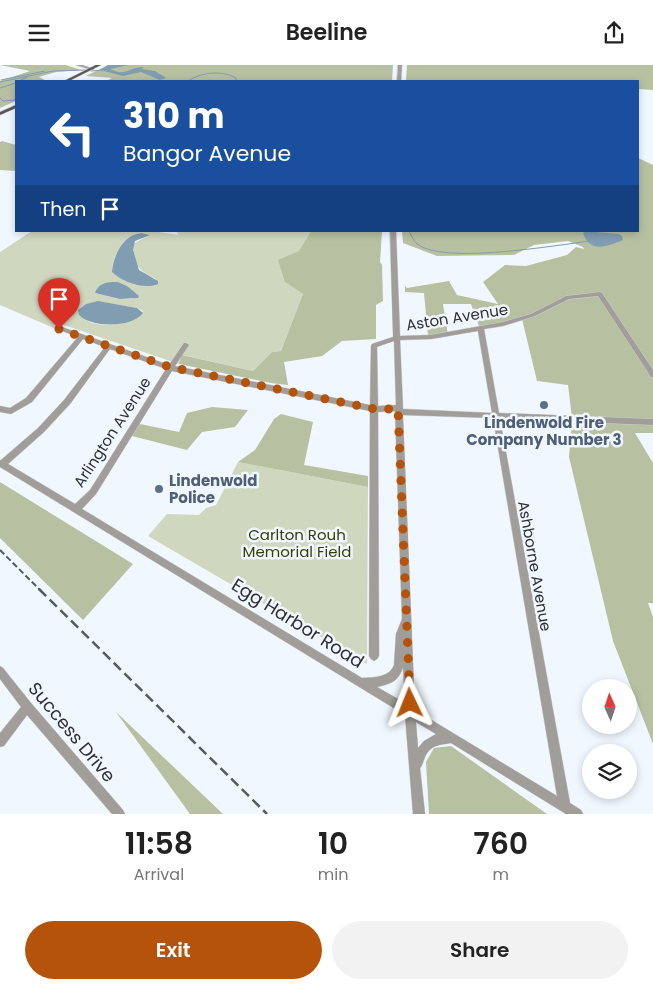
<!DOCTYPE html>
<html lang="en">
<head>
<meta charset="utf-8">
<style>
	body { margin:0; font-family:Poppins,sans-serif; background:#f2f2f2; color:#222; height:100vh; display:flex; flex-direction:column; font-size:19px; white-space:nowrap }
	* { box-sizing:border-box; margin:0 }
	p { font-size:16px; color:#767676 }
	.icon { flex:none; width:28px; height:28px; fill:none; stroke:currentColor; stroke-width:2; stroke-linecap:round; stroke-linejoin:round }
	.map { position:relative; height:749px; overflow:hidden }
	.side { display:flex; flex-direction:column; background:#fff; flex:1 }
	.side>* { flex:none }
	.hud { position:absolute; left:15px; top:15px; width:624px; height:152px; border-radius:0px; box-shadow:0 2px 8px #0003; background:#1a4fa0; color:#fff; overflow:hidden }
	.needle { width:32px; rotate:357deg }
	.fabs { position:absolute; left:582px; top:614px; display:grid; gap:10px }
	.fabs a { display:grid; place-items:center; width:55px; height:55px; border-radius:50%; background:#fff; box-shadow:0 2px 8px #0003; font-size:25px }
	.pin { position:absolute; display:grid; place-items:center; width:42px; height:42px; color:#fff; margin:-51px -21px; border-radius:50% 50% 50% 0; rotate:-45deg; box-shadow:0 0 5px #0007 }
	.pin .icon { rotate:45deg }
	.me { position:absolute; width:55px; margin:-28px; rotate:358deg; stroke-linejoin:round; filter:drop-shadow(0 0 4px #0008) }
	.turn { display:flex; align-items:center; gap:18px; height:105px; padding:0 25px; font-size:22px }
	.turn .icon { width:65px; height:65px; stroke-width:2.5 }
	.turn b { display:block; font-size:35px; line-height:42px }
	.then { display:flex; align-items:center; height:48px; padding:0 25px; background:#0003; gap:10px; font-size:19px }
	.eta { display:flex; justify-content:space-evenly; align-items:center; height:85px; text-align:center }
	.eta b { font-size:30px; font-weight:600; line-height:35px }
	.cta { display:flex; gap:10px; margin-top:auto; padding:10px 25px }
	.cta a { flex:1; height:58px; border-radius:30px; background:#b45309; color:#fff; font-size:20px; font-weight:600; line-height:58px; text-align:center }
	.cta a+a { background:#f2f2f2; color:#222 }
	header { display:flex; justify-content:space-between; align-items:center; height:65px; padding:0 25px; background:#fff; font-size:22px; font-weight:600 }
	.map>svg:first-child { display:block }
	.green { fill:#d0d7bf; fill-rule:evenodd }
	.forest { fill:#b7c0a1 }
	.water { fill:#809db1 }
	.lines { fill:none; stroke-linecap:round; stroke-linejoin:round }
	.stream { stroke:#809db1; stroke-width:1 }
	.minor-casing { stroke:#ced3d9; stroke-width:1 }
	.major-casing { stroke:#ced3d9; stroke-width:1 }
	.minor { fill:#a19e9a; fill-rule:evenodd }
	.major { fill:#5b5650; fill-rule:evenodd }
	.rail-far1 { stroke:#56595d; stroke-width:2; stroke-dasharray:6 3; stroke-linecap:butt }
	.rail { stroke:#56595d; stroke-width:2.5; stroke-dasharray:10 5; stroke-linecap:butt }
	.route { stroke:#b45309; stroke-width:9; stroke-dasharray:0 16.2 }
	.service-dot { fill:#5c6f8a; stroke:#f1f7fe; stroke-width:2 }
	.labels { text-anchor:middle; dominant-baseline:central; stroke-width:5; stroke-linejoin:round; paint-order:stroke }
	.street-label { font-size:15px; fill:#2d3033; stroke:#f1f7fe }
	.service-label { font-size:15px; font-weight:bold; fill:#4e5e75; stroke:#f1f7fe }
	.park-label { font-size:15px; fill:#343e0a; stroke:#f1f7fe }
	.near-street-label { font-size:18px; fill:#2d3033; stroke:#f1f7fe }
</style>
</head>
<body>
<header><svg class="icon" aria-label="menu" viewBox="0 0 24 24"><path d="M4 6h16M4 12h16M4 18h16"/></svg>Beeline<svg class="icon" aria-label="share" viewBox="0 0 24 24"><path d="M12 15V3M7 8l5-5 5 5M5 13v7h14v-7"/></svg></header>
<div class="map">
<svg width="653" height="749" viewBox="0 0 653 749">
	<rect width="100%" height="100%" fill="#f1f7fe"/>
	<g class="green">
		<path d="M32 166H152L178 170 177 166H311L299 186 285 217 303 229 281 286 272 287 253 306 183 290 179 299 61 259 56 264 0 240V187ZM140 168 149 170 133 179C131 199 139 206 156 214L158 219 117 211 112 207C112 191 123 172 140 168ZM118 217 127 221 133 234H120L95 228ZM102 237 137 243 143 246 142 249C127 261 93 265 79 250L81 242 89 238Z"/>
		<path d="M238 397 368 422 367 599 148 471 167 449 199 450 206 443 216 440Z"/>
	</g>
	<g class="forest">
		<path d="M0 0H66L81 5 56 7 39 12 47 16H16V36L0 43V16L30 6Z"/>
		<path d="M108 0H393L392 16H106L112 13 86 11Z"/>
		<path d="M407 0H653V25L638 24V16H406Z"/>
		<path d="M2 76 16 80V106L0 105V77Z"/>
		<path d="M638 93 653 100V368H635L653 398V538H648L653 552V679L613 576 569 392 572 353 568 320 537 316 522 254 480 264 471 239H443L448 270 428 271 424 228 405 227V221L407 223 449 216 457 230 498 239 483 217 505 200 526 201 567 190 576 182 584 184 583 182 568 176 534 180 514 190 437 191 403 178 402 166H638Z"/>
		<path d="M311 166H382L380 197 382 200 383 236 376 240V274L342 276 322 291 284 297 288 320 271 318 179 299 182 290 253 306 272 287 281 286 303 229 285 217 278 195 299 186Z"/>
		<path d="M212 342 248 345 235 362 202 367 187 385 128 370 135 358 179 367 187 348Z"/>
		<path d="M281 349 313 357 304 400 368 411V422L238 397 255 385 274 354Z"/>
		<path d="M0 417 133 499 83 555 0 473Z"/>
		<path d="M116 647 223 749H190Z"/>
		<path d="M451 681 547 749H429L426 697 434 683Z"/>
	</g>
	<g class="water">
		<path d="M108 0H129L110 4C126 12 129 2 144 2L142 4 155 6 166 13 160 15 141 7 123 11 100 5Z"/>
		<path d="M586 166 619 169 622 171 623 175C608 181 590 189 583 168Z"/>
		<path d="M141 168 150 170 135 176 133 185 139 205 158 216V219C145 225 122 217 112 207 113 191 123 170 141 168Z"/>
		<path d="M118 217 127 221 139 231 138 233 120 234 95 228C99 217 108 217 118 217Z"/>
		<path d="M98 236 137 243 143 248C132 263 91 263 79 250L78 245 86 239Z"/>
	</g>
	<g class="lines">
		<g class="stream">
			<path d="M91 6 104 5"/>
			<path d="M1 15 45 6"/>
			<path d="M19 16 27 12"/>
			<path d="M188 16C201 7 222 5 236 13V16"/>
			<path d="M0 17 53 6 86 5"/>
			<path d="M0 23 16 18"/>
			<path d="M0 33 3 36 16 35"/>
			<path d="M409 166C411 170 414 176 417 179 444 200 556 180 591 176"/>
		</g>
		<defs>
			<g id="minor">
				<path d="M76 0H82L94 4 92 5Z"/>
				<path d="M398 0H402L401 16H397Z"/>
				<path d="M390 166H396L400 271 431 270 503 257 531 249 566 231 600 227 602 228 653 305V312H651L598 231 569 234 535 251 503 261 484 264 499 348 653 354V360L500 354 570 738 581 745 583 749H566L451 678C441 680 431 679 425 692 423 696 423 700 420 703L425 749H413L405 650 0 402V395H1L38 363 64 335 105 282 83 274 32 337 11 349 0 347V341L10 343 26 333 78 272 57 264V262L59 261 169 300 184 278H186L189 280 175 301 370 340 371 281 372 279 393 272ZM478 266 492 348 403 344 400 275 431 274ZM394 276 396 340 378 341 377 282ZM110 284 166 304 90 425 75 439 8 399 44 367 70 339ZM172 306 370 346 369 591 371 594 374 596 377 594 379 591 378 347 395 346 402 554 396 569 394 600C389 613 374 612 362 613L82 444 96 429ZM403 350 493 353 557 731 415 645ZM403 602 405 638 377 622C391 619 399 616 403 602ZM416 657 436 669 424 676 418 683Z"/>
				<path d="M0 601 3 603 31 638 123 745 125 749H112L27 650 4 681 0 682V668L21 642 0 614Z"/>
			</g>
			<g id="major">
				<path d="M96 0H101L69 16H64Z"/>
				<path d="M16 40V43L0 50V47Z"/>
			</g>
		</defs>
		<use href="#minor" class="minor-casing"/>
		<use href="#major" class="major-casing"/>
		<use href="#minor" class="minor"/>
		<use href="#major" class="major"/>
		<path class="rail-far1" d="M0 485 40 525"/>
		<path class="rail" d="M39 524 267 749"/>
	</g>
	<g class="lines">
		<path class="route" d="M59 264 170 302 375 344H398L410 638"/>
	</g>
	<g class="service-dot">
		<circle cx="544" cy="340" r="5"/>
		<circle cx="159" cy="424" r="5"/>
	</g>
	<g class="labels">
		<g class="street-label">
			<text transform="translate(457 252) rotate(-9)">Aston Avenue</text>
			<text transform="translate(112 367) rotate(-57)">Arlington Avenue</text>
			<text transform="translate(535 501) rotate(80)">Ashborne Avenue</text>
		</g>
		<g class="service-label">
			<text x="544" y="357">Lindenwold Fire<tspan x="544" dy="17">Company Number 3</tspan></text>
			<text x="169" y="415" text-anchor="start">Lindenwold<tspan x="169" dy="17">Police</tspan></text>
		</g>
		<g class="park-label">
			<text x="297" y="469">Carlton Rouh<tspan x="297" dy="17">Memorial Field</tspan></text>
		</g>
		<g class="near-street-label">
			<text transform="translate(298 558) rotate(32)">Egg Harbor Road</text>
			<text transform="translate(72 667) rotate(50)">Success Drive</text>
		</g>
	</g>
</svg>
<div class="fabs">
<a><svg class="needle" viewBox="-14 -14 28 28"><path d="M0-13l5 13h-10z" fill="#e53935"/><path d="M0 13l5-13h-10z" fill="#767676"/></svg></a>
<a><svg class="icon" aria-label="layers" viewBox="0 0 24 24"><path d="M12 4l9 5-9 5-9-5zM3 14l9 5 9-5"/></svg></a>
</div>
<div class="pin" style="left:59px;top:264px;background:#d93025"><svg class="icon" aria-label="arrive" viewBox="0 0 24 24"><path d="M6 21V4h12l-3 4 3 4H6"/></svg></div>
<svg class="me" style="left:410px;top:638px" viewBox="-20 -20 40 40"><path d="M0-17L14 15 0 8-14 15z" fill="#b45309" stroke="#fff" stroke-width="4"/></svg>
<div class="hud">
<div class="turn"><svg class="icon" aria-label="left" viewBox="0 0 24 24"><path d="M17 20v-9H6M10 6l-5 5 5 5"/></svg><div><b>310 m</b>Bangor Avenue</div></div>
<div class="then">Then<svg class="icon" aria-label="arrive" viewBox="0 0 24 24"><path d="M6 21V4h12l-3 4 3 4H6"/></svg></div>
</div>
</div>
<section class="side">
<div class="eta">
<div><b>11:58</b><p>Arrival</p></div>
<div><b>10</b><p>min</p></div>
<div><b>760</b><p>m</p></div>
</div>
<div class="cta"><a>Exit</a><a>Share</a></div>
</section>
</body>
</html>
